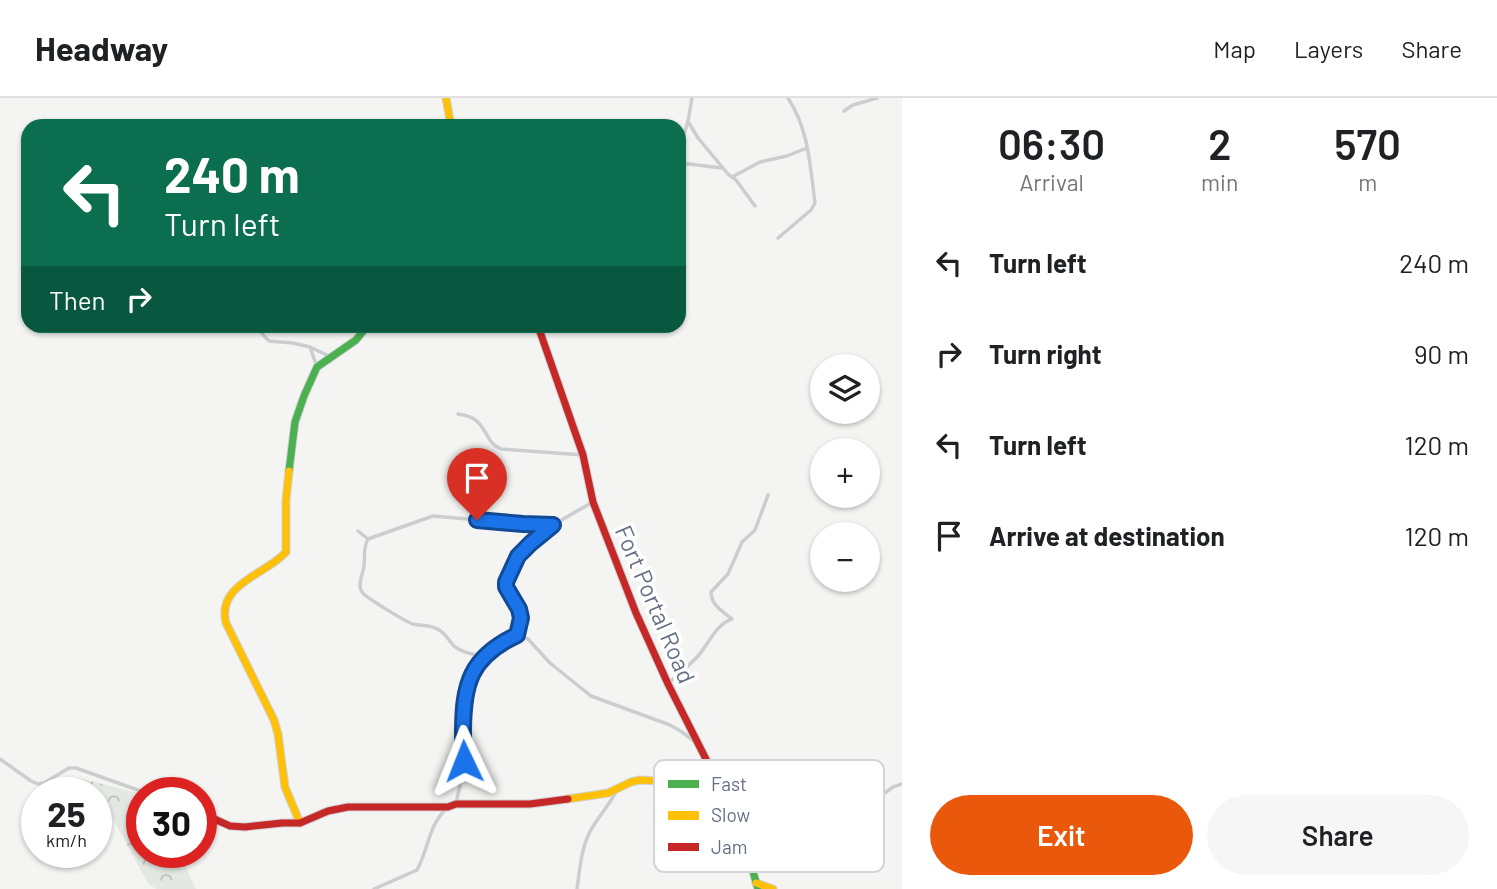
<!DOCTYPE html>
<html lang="en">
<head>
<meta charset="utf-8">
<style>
	body { margin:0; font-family:Barlow,sans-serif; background:#f6f6f6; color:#202124; height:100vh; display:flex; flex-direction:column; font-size:26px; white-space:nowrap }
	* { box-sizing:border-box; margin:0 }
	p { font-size:23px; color:#757577 }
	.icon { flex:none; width:38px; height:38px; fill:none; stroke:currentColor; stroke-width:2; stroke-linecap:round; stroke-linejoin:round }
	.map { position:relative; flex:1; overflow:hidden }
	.panel { display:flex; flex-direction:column; background:#fff; width:595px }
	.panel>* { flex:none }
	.banner { position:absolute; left:21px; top:21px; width:665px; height:214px; border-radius:21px; box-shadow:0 2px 5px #0004; background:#0b6e4f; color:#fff; overflow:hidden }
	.controls { position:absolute; left:810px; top:256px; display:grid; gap:14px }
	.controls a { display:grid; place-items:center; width:70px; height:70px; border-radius:50%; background:#fff; box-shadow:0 2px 5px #0004; font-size:35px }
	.speed { position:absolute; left:21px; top:679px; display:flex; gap:14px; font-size:35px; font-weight:700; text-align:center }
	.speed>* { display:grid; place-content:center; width:91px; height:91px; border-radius:50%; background:#fff; box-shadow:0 2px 5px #0004; line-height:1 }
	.speed small { font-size:18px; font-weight:400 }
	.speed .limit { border:10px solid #d22; background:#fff; color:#111 }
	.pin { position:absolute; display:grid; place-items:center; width:60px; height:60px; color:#fff; margin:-72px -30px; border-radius:50% 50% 50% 0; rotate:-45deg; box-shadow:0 0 7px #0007 }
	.pin .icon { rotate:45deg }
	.me { position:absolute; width:77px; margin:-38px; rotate:358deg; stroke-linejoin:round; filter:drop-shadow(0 0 5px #0008) }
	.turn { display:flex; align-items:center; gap:24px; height:147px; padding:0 28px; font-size:32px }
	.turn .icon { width:91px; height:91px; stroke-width:2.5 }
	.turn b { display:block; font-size:49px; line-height:60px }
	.then { display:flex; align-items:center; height:66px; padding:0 28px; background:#0003; gap:14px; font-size:26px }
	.eta { display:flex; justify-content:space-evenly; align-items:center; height:119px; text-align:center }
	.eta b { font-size:42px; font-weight:600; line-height:49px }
	.action { display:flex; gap:14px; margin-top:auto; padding:14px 28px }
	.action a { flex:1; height:80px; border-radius:42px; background:#ea580c; color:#fff; font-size:28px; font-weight:600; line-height:80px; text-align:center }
	.action a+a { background:#f6f6f6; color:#202124 }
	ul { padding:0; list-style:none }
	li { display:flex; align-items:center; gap:21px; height:91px; padding:0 28px }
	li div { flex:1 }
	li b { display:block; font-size:26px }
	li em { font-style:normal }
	header { display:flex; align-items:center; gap:42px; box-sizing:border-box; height:98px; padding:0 35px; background:#fff; border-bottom:2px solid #e0e0e0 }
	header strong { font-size:33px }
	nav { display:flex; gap:38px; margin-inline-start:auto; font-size:24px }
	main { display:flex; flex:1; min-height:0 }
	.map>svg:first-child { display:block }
	.forest { fill:url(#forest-crowns) }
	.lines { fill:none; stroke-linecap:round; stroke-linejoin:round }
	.fast-casing { stroke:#d0d1d2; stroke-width:9 }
	.slow-casing { stroke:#d0d1d2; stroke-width:9 }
	.jam-casing { stroke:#d0d1d2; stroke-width:9 }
	.street { stroke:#cccdce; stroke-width:3.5 }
	.fast { stroke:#4caf50; stroke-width:7 }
	.slow { stroke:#ffc107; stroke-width:7 }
	.jam { stroke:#c62828; stroke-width:7 }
	.route-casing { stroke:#114b97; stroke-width:18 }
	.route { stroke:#1a73e8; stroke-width:12 }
	.labels { text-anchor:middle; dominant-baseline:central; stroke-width:7; stroke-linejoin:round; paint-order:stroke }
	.street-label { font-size:24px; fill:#656f84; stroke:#fff }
	.key { fill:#fff; stroke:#d1d4da; stroke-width:2 }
	.key-label { font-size:19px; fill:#656f84 }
</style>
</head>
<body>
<header>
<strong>Headway</strong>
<nav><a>Map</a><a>Layers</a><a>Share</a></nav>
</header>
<main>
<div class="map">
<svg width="902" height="791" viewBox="0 0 902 791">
	<defs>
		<pattern id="forest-crowns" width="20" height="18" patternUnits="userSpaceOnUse" patternTransform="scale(1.75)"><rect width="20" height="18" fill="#e3e8e2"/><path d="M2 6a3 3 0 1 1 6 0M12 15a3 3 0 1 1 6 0" fill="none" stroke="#bcc0bd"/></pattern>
	</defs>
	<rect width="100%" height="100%" fill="#f4f5f3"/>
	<path class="forest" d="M75 679 142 696V754H178L196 791H156L148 785 114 723 96 703V695H89Z"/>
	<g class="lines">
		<defs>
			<g id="fast">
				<path d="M289 373 295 324 304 298 317 269 356 242 367 228"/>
				<path d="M713 675 734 716 745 746 758 791"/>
			</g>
			<g id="slow">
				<path d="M446 0 451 28"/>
				<path d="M289 373 286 402V454C267 476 216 486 226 525L274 622 278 636 285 689 300 725"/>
				<path d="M568 701 608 695 631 684 640 682 657 683 671 689 723 694"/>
				<path d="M756 785 773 791"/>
			</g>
			<g id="jam">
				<path d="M538 228 583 357 593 404 636 515 668 586 713 675"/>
				<path d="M201 715 230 728 245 729 282 725H300L328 713 348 709H448L456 706H530L568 701"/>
			</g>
		</defs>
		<use href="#fast" class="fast-casing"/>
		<use href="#slow" class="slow-casing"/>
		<use href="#jam" class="jam-casing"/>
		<g class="street">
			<path d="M844 13 853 7 877 0"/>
			<path d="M689 25 698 40 728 76 736 82 755 108"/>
			<path d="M679 46C688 31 689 17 692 0"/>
			<path d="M679 66H689L722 70"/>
			<path d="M732 79 760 64 787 58 807 50"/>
			<path d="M778 140 811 112 815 105C810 68 809 32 788 0"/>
			<path d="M256 228 265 239 269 243 293 245 310 249 331 259"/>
			<path d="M310 249 317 269"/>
			<path d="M458 316C463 317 470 318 474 321 487 329 486 345 501 351L583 357"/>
			<path d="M358 433 368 441C363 450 365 457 364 468 363 476 357 487 362 494 363 498 408 525 413 526 422 528 432 527 439 532 446 536 449 543 454 548 462 555 475 557 485 558"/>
			<path d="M368 441 433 418 523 426 551 427"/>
			<path d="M517 537 528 541 550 565 591 598 670 627 682 634 695 644"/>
			<path d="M668 586C678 576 689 568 698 558 709 546 715 527 732 521 722 513 711 507 711 494L728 476 742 444 755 432 768 397"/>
			<path d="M0 661 31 683 38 686 44 685 69 670H76L146 695"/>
			<path d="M456 706C459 691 463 677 464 662 464 653 463 644 463 635 463 585 470 559 517 537 524 513 515 510 506 490 510 446 560 423 593 404"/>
			<path d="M740 731 746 723 778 708 799 711 874 703 893 689 902 686"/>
			<path d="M374 791 417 772C429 750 428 728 447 710"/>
			<path d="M577 791C580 771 581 748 592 730 600 717 610 706 617 692"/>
		</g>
		<use href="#fast" class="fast"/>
		<use href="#slow" class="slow"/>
		<use href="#jam" class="jam"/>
	</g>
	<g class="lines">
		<defs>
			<path id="route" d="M464 663C464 654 463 645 463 635 463 586 470 559 517 537L521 520 519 511 506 489V484L518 458 531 445 553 427 523 426 477 422"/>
		</defs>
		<use href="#route" class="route-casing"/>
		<use href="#route" class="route"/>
	</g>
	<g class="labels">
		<g class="street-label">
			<text transform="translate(656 506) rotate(67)">Fort Portal Road</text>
		</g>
	</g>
	<rect x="654" y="662" width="230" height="112" rx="10" class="key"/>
	<rect x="668" y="682" width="31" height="8" fill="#4caf50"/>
	<rect x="668" y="713" width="31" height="9" fill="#ffc107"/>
	<rect x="668" y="745" width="31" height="8" fill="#c62828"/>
	<g class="key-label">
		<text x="711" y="693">Fast</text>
		<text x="711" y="724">Slow</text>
		<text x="711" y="756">Jam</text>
	</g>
</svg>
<div class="controls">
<a><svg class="icon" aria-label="layers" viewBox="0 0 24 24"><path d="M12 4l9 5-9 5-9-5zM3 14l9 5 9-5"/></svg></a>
<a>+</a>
<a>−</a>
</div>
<div class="speed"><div>25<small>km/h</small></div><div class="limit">30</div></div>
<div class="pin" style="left:477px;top:422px;background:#d93025"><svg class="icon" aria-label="arrive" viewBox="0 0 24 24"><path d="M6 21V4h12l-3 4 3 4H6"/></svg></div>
<svg class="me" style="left:464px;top:663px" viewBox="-20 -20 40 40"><path d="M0-17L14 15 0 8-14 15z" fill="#1a73e8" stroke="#fff" stroke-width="4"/></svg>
<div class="banner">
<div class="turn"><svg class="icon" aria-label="left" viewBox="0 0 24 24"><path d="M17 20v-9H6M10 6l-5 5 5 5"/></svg><div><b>240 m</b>Turn left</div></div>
<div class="then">Then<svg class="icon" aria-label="right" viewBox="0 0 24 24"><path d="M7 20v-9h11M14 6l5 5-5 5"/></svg></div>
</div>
</div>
<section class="panel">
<div class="eta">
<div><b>06:30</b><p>Arrival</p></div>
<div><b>2</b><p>min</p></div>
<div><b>570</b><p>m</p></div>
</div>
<ul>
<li><svg class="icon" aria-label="left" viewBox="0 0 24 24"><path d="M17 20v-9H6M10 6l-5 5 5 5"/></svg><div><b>Turn left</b></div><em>240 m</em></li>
<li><svg class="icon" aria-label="right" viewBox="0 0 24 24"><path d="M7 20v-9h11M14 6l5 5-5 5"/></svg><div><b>Turn right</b></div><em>90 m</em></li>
<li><svg class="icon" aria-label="left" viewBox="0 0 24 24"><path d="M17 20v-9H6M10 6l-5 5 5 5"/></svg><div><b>Turn left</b></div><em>120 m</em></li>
<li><svg class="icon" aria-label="arrive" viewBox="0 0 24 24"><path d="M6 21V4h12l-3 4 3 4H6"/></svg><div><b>Arrive at destination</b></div><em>120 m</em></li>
</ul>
<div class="action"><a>Exit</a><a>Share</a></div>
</section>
</main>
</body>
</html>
